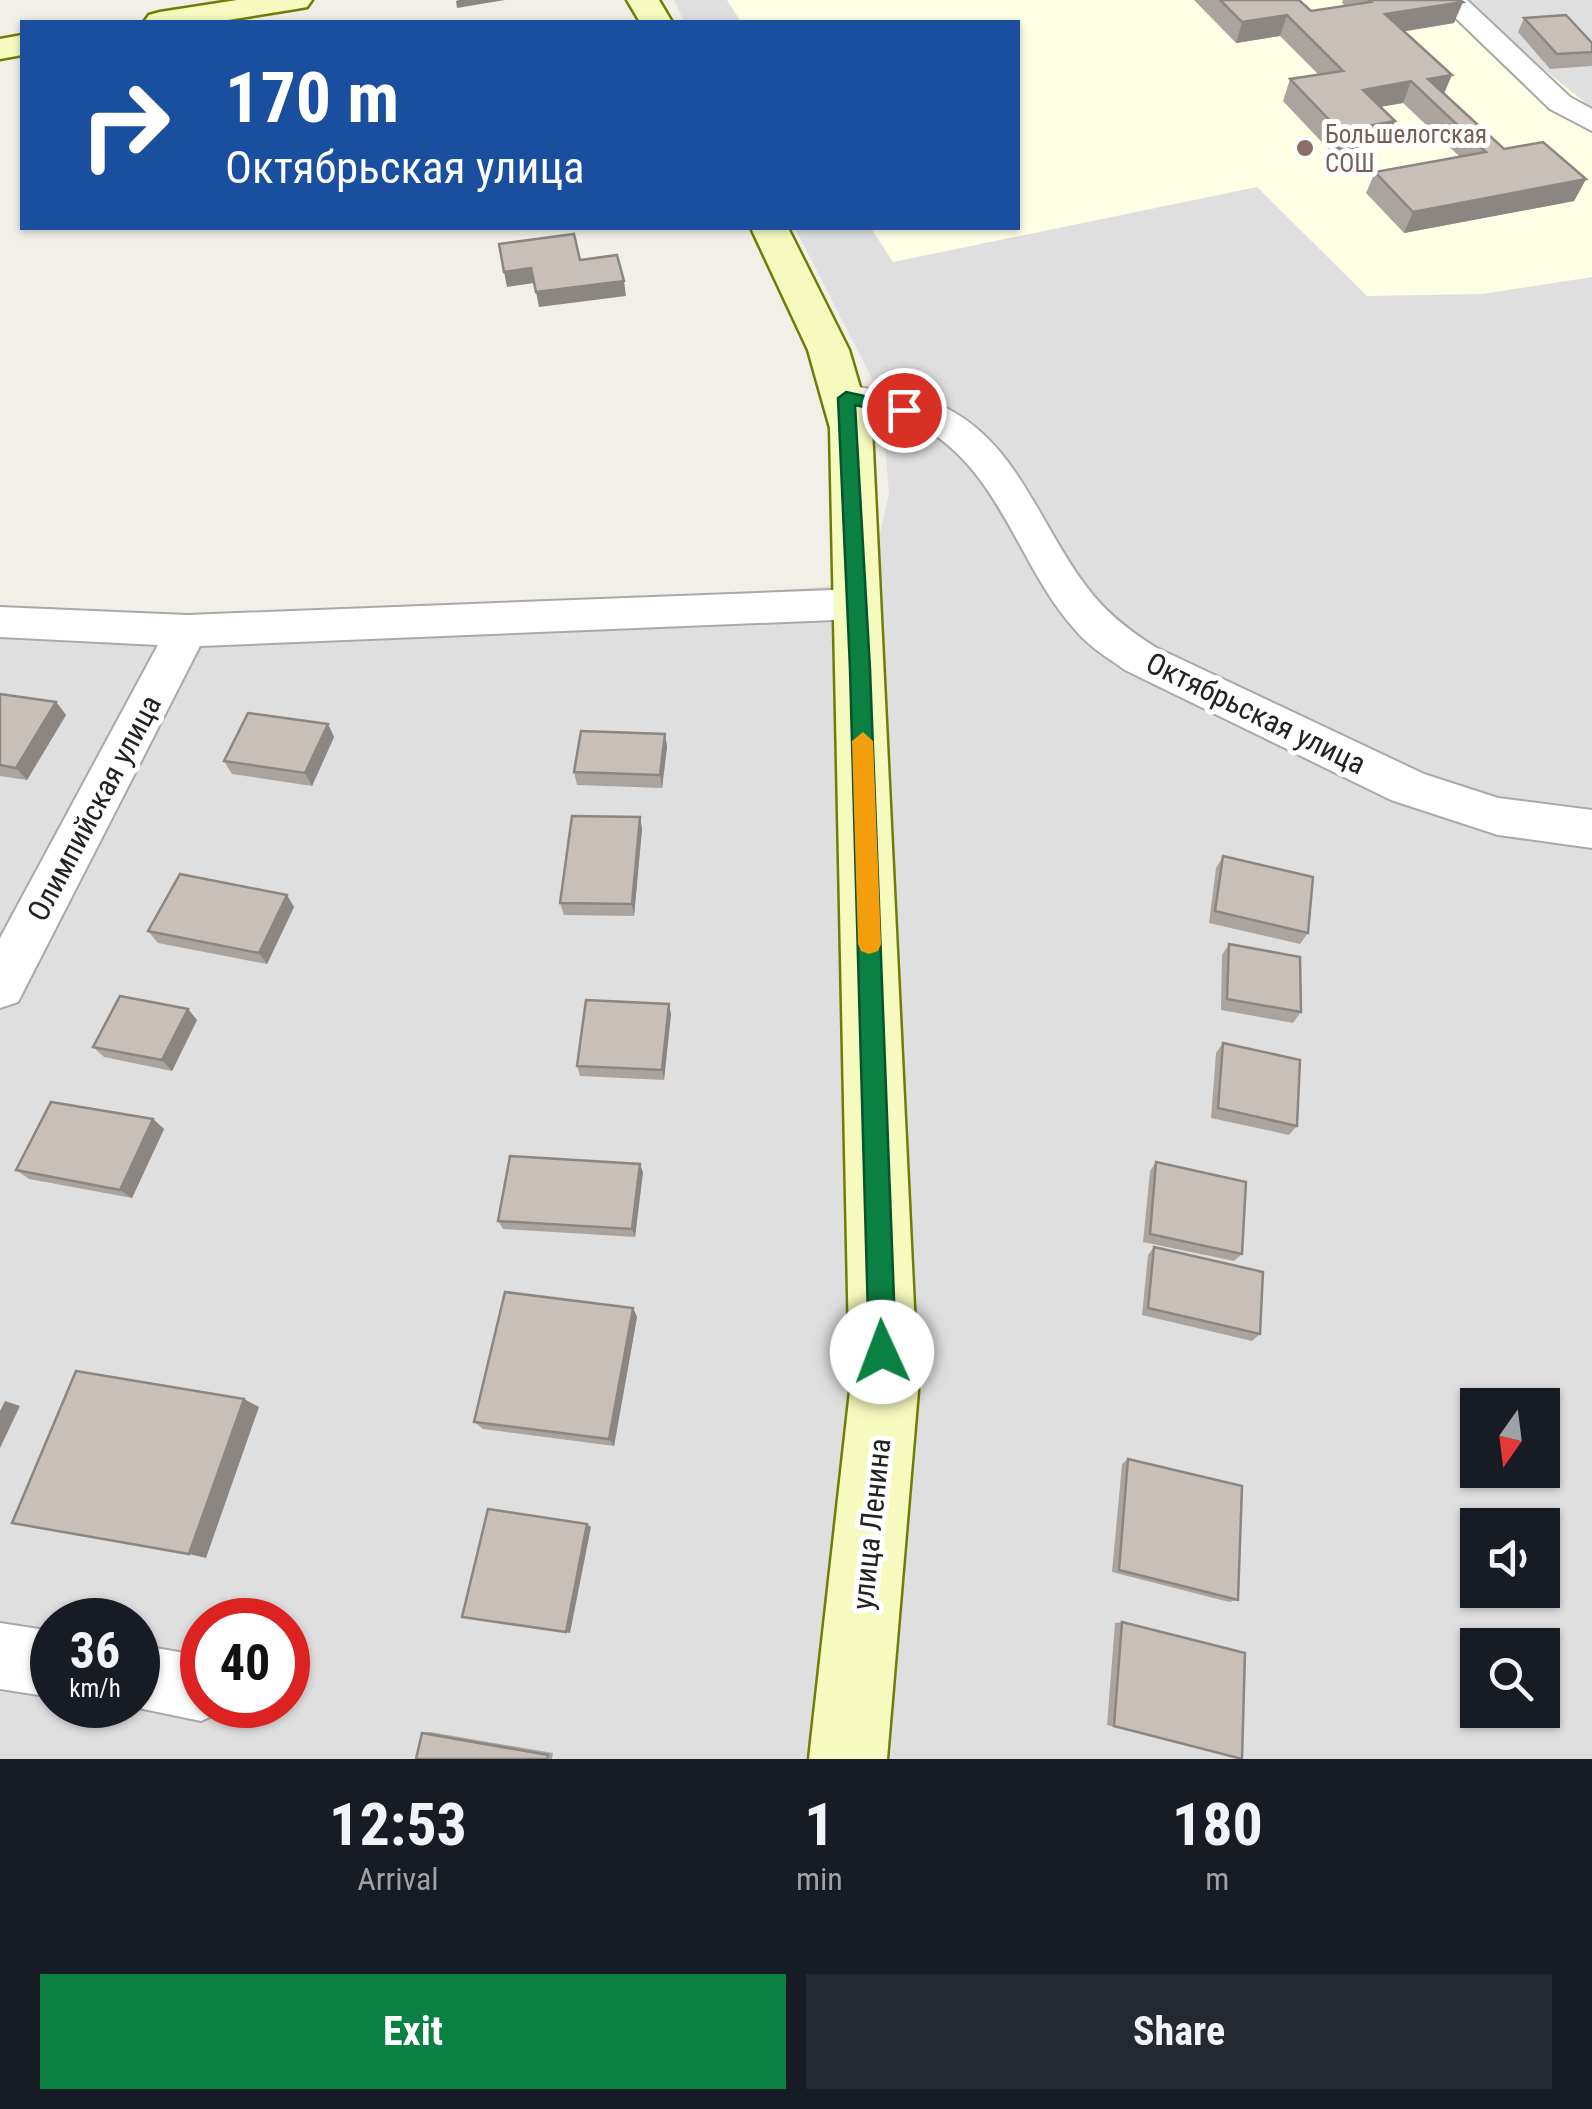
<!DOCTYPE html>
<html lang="en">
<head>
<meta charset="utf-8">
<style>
	body { margin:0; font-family:"Roboto Condensed",sans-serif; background:#242831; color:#f1f3f6; height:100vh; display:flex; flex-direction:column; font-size:38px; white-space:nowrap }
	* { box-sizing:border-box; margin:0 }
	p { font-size:32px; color:#9ea1a6 }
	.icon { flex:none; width:55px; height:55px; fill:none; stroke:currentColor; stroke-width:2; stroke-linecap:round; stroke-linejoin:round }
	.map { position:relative; height:1759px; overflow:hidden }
	.details { display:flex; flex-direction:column; background:#171b24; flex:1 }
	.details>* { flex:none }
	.guide { position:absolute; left:20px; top:20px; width:1000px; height:210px; border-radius:0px; box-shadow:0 2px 8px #0004; background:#1a4fa0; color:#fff; overflow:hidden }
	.needle { width:65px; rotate:194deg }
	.buttons { position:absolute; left:1460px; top:1388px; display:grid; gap:20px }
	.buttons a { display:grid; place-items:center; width:100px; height:100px; border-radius:0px; background:#171b24; box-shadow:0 2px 8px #0004; font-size:50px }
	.speed { position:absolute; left:30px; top:1598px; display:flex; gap:20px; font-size:50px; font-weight:700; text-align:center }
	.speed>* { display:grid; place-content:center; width:130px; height:130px; border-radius:50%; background:#171b24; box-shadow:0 2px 8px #0004; line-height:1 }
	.speed small { font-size:25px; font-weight:400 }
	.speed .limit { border:15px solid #d22; background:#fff; color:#111 }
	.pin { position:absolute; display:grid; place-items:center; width:85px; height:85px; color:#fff; margin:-42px; border:5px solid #fff; border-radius:50%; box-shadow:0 2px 10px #0007 }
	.me { position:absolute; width:110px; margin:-55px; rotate:358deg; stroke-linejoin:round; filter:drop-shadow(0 0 8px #0008) }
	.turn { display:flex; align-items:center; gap:35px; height:210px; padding:0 40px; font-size:45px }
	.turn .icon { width:130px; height:130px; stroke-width:2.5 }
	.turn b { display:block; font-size:70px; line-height:85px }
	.eta { display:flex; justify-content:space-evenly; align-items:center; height:170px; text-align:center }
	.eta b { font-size:60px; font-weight:700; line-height:70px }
	.cta { display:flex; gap:20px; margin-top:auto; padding:20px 40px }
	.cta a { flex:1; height:115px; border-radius:0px; background:#0b8043; color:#fff; font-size:40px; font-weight:700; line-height:115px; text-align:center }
	.cta a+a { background:#242831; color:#f1f3f6 }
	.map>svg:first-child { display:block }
	.residential { fill:#e0dfdf; fill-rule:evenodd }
	.education { fill:#ffffe5 }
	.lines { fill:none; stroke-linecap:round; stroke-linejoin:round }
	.street-casing { stroke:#a9a9a9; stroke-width:4 }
	.secondary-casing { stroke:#707d05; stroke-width:5 }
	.street { fill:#fff; fill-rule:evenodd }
	.secondary { fill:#f7fabf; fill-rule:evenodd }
	.wall { fill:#aba49e }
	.shaded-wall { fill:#8b8681 }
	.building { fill:#c7bfb8; stroke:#8b8681; stroke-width:2.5 }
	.route { fill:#0b8043; stroke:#07532c; stroke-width:2.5 }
	.slow { fill:#f59e0b }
	.education-dot { fill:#8d6e63; stroke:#fff; stroke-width:4 }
	.labels { text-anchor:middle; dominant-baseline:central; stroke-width:10; stroke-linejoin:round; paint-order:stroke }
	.far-education-label { font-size:25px; fill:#785e54; stroke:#fff; text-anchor:start }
	.street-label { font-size:30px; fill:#222; stroke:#fff }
</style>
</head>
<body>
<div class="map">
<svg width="1592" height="1759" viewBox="0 0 1592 1759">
	<rect width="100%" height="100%" fill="#f2efe9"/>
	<path class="residential" d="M674 0H1592V1759H0V605L247 617 594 603 825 587 872 571 889 493 881 396 795 228H1018V22H684ZM1478 1405H1542V1470H1478ZM1478 1525H1542V1590H1478ZM52 1620H138V1705H52ZM202 1620H288V1705H202ZM1478 1645H1542V1710H1478Z"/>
	<path class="education" d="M727 0H1457L1592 108V277L1482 294 1367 296 1257 187 893 262 871 228H1018V22H741Z"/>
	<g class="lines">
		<defs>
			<g id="street">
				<path d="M1437 0H1467L1570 97 1592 109V131L1550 109Z"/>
				<path d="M846 385C878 391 914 393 944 407 1017 442 1040 526 1086 586 1105 612 1128 630 1155 647L1424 774 1498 798 1592 810V848L1498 835 1391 800 1125 670C1108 658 1090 647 1077 632 1018 568 1002 472 922 427 896 412 862 413 833 405L828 397 833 389Z"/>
				<path d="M858 589 873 593 879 604 873 615 858 619 200 646 18 1002 0 1008V938L158 645 0 637V607L187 615Z"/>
				<path d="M0 1623 52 1631V1697L0 1689Z"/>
				<path d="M138 1645 202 1656V1705H227L224 1711 201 1721 124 1705H138Z"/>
			</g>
			<g id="secondary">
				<path d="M237 0H312L307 7 296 9 216 22H144L149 15 160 12Z"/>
				<path d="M627 0H659L672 22H640Z"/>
				<path d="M22 35V55L0 59V39Z"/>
				<path d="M751 228H788L849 350 872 428 918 1391 887 1759H809L850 1391 830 428 808 350Z"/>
			</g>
		</defs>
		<use href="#street" class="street-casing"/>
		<use href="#secondary" class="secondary-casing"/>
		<use href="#street" class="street"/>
		<use href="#secondary" class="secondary"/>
	</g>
	<g class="wall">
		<path d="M1194 0H1299L1311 11 1345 6 1342 3 1343 0H1460L1454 23 1404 31 1444 94 1504 149 1586 179 1574 201 1404 233 1366 193 1375 172 1459 156 1403 103 1380 107 1387 143 1332 153 1283 101 1290 79 1319 75 1280 36 1236 43Z"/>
		<path d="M1524 18 1592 43V66L1550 69 1518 32Z"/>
		<path d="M0 694 56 702 66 715 27 780 0 776Z"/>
		<path d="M328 724 334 737 312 786 232 774 224 761Z"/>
		<path d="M665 734 667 747 662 788 577 785 574 772Z"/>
		<path d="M640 817 642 829 634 916 564 915 560 903Z"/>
		<path d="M1223 856 1308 933 1300 944 1209 923 1216 868Z"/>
		<path d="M294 907 267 964 158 943 148 931Z"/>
		<path d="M1229 944 1301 1012 1293 1023 1221 1010 1222 955Z"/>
		<path d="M188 1009 197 1020 172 1071 104 1057 93 1047Z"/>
		<path d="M671 1014 664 1080 580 1076 577 1066Z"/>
		<path d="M1223 1043 1297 1126 1289 1135 1211 1118 1216 1053Z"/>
		<path d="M153 1119 164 1129 132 1198 29 1179 16 1170Z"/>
		<path d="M1156 1162 1242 1254 1234 1261 1143 1242 1150 1171Z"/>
		<path d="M643 1172 635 1237 503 1229 498 1221Z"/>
		<path d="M1154 1247 1260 1334 1252 1341 1142 1315 1148 1255Z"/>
		<path d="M633 1308 637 1317 614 1446 483 1429 474 1422Z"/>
		<path d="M1128 1459 1238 1600 1229 1602 1112 1572 1122 1464Z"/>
		<path d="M1122 1622 1242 1759 1107 1725 1115 1623Z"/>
		<path d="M430 1732 553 1753 552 1759H416L422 1733Z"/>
	</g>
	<g class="shaded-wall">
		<path d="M505 0 457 8 456 1 459 0Z"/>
		<path d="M1463 2 1454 23 1377 36 1385 14Z"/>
		<path d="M1287 15 1280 36 1236 43 1242 22Z"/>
		<path d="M1452 75 1443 96 1428 79Z"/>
		<path d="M1411 81 1403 103 1355 111 1363 90Z"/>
		<path d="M1395 121 1387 143 1332 153 1340 131Z"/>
		<path d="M1586 179 1574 201 1404 233 1413 212Z"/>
		<path d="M531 268 534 283 507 287 504 272Z"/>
		<path d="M624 281 626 296 539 307 536 292Z"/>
		<path d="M56 702 66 715 27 780 16 768Z"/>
		<path d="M328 724 334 737 312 786 305 773Z"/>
		<path d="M665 734 667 747 662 788 660 775Z"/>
		<path d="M640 817 642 829 634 916 632 904Z"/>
		<path d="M287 895 294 907 267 964 259 953Z"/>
		<path d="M669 1004 671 1014 664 1080 662 1070Z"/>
		<path d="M188 1009 197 1020 172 1071 162 1060Z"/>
		<path d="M153 1119 164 1129 132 1198 120 1190Z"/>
		<path d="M640 1164 643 1172 635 1237 632 1229Z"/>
		<path d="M633 1308 637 1317 614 1446 609 1439Z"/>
		<path d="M244 1399 259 1407 206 1558 189 1554Z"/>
		<path d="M5 1401 20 1406 0 1448V1411Z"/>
		<path d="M587 1524 591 1527 570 1633 566 1632Z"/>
	</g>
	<g class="building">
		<path d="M1220 0H1299L1311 11 1371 2 1369 0H1460L1463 2 1385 14 1452 75 1428 79 1504 149 1543 142 1586 179 1413 212 1375 172 1486 152 1411 81 1363 90 1395 121 1340 131 1290 79 1343 71 1287 15 1242 22Z"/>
		<path d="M1566 15 1592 43V52L1557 54 1524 18Z"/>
		<path d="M574 234 580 260 617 255 624 281 536 292 531 268 504 272 499 244Z"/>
		<path d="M0 694 56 702 16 768 0 765Z"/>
		<path d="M248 713 328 724 305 773 224 761Z"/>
		<path d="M581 731 665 734 660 775 574 772Z"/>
		<path d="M572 816 640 817 632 904 560 903Z"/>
		<path d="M1223 856 1313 877 1308 933 1215 911Z"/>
		<path d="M180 874 287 895 259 953 148 931Z"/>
		<path d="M1229 944 1300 957 1301 1012 1227 999Z"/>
		<path d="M120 996 188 1009 162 1060 93 1047Z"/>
		<path d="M586 1000 669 1004 662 1070 577 1066Z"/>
		<path d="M1223 1043 1300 1060 1297 1126 1218 1108Z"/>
		<path d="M51 1102 153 1119 120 1190 16 1170Z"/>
		<path d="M510 1156 640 1164 632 1229 498 1221Z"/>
		<path d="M1156 1162 1246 1182 1242 1254 1150 1234Z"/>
		<path d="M1154 1247 1263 1272 1260 1334 1148 1308Z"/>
		<path d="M505 1292 633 1308 609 1439 474 1422Z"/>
		<path d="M76 1371 244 1399 189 1554 12 1523Z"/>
		<path d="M1128 1459 1242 1486 1238 1600 1119 1570Z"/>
		<path d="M488 1509 587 1524 566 1632 462 1617Z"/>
		<path d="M1122 1622 1245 1653 1242 1759 1114 1726Z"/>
		<path d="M422 1733 548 1755 547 1759H416Z"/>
	</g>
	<path class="route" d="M846 392 910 406 912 410 904 416 855 405 870 669 896 1352 892 1362 882 1366 873 1362 869 1352 850 669 838 398Z"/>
	<path class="slow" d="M863 732 873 741 881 944 878 951 869 954 861 951 858 944 852 741Z"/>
	<circle class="education-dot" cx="1305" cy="148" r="10"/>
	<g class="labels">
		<g class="far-education-label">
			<text x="1325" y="134">Большелогская<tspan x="1325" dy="29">СОШ</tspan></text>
		</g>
		<g class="street-label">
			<text transform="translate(1256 713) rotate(26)">Октябрьская улица</text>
			<text transform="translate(94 808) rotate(-62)">Олимпийская улица</text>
			<text transform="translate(871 1524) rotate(-84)">улица Ленина</text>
		</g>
	</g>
</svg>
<div class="buttons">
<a><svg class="needle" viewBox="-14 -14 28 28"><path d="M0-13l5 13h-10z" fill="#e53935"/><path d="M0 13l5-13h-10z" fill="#9ea1a6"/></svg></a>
<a><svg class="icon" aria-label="sound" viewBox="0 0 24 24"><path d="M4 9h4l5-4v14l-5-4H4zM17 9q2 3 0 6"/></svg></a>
<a><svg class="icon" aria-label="search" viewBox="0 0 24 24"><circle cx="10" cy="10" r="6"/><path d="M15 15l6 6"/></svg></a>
</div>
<div class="speed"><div>36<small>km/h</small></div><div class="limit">40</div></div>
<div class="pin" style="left:904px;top:410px;background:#d93025"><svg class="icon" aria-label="arrive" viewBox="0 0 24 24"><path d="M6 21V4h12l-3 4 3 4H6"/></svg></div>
<svg class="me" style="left:882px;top:1352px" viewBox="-20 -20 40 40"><circle r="19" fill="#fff"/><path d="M0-13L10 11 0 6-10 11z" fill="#0b8043"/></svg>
<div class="guide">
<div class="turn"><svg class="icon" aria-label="right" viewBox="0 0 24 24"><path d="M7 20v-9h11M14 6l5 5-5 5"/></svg><div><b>170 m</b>Октябрьская улица</div></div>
</div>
</div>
<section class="details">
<div class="eta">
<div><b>12:53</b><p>Arrival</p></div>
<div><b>1</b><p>min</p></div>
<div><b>180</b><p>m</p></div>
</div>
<div class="cta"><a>Exit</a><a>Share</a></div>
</section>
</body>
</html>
